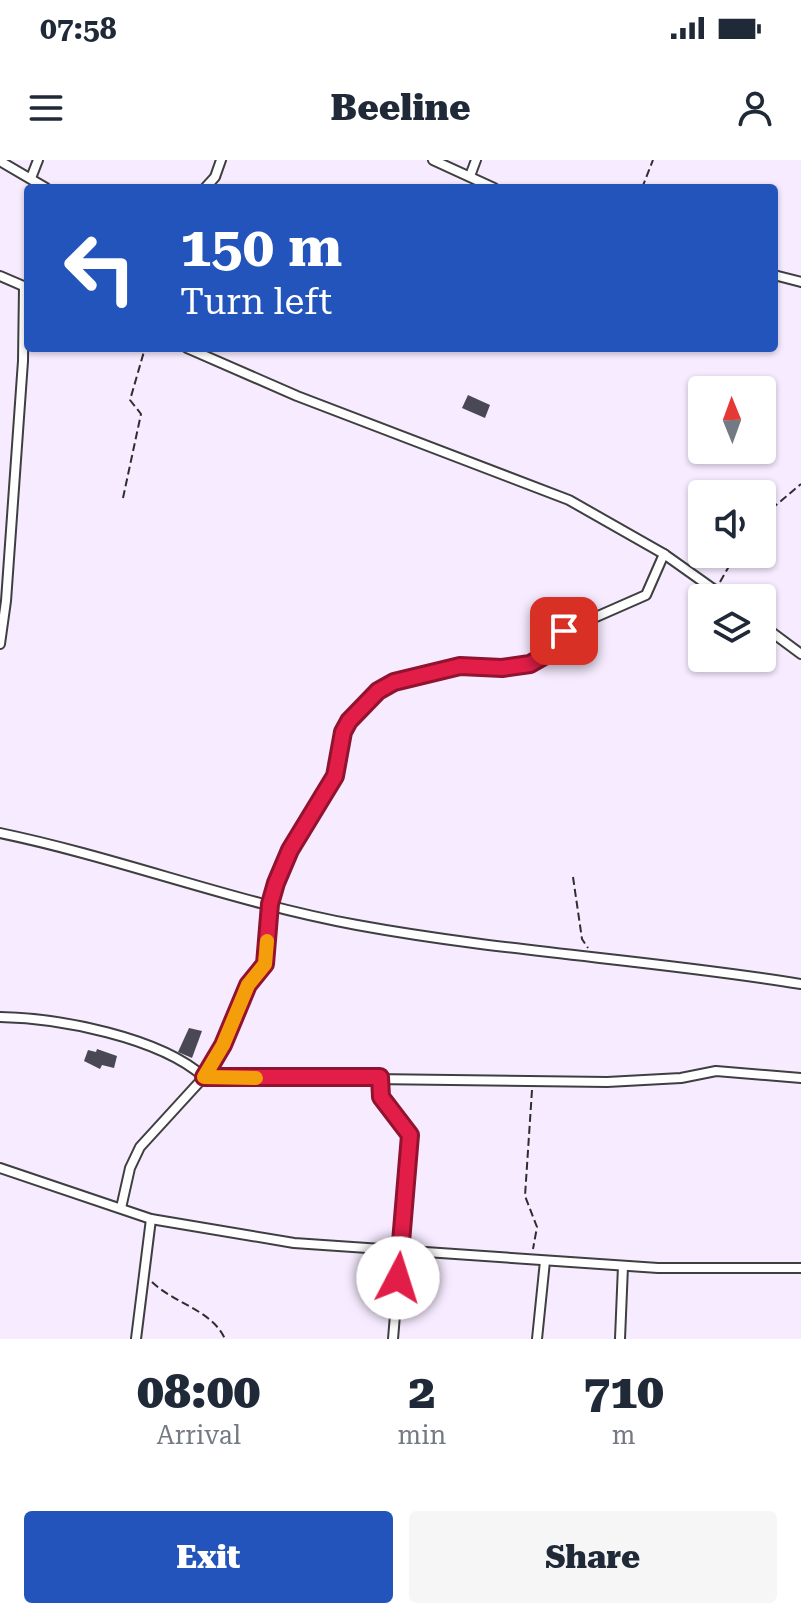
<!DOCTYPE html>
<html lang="en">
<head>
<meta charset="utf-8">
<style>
	body { margin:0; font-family:"Roboto Serif",serif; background:#f6f6f7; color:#1f2937; height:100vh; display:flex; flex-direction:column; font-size:30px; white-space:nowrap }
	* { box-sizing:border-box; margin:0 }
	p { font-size:26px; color:#747a83 }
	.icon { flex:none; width:44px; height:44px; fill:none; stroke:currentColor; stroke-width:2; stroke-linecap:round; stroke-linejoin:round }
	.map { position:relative; height:1179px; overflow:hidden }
	.side { display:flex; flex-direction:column; background:#fff; flex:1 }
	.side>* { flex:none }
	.hud { position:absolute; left:24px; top:24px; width:754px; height:168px; border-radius:8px; box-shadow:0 2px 6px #0004; background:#2354bc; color:#fff; overflow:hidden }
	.needle { width:52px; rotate:359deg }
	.controls { position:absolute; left:688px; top:216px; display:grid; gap:16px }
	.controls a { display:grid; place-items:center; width:88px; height:88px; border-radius:8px; background:#fff; box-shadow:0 2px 6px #0004; font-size:40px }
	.pin { position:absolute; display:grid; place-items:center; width:68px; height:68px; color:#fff; margin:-34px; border-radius:16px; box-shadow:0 4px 12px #0006 }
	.me { position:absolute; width:88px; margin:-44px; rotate:5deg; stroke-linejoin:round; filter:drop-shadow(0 0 6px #0008) }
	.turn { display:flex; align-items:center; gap:28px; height:168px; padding:0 24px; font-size:36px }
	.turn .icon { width:104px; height:104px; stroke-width:2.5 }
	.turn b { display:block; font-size:56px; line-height:68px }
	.eta { display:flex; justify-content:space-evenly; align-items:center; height:136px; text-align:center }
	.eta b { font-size:48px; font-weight:800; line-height:56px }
	.cta { display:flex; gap:16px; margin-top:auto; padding:16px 24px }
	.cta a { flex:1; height:92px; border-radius:8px; background:#2354bc; color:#fff; font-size:32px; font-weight:800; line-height:92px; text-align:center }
	.cta a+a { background:#f6f6f7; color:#1f2937 }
	.status { display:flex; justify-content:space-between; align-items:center; height:56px; padding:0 40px; background:#fff; direction:ltr }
	.status svg { height:22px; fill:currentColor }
	header { display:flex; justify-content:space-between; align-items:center; height:104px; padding:0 24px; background:#fff; font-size:36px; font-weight:800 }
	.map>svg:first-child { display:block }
	.building { fill:#4a4855 }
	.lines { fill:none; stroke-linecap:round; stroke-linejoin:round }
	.street-casing { stroke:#3f3f3f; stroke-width:12 }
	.path { stroke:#2e2e2e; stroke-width:2; stroke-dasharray:8 4; stroke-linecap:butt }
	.street { stroke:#fff; stroke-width:8 }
	.route-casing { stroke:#92132f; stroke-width:20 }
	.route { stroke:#e11d48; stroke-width:14 }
	.slow { stroke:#f59e0b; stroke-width:14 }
</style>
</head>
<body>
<div class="status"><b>07:58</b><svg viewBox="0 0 49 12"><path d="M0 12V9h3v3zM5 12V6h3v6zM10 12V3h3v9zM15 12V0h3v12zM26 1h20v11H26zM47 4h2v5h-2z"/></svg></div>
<header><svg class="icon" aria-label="menu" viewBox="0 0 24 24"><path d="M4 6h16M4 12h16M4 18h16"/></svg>Beeline<svg class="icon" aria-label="person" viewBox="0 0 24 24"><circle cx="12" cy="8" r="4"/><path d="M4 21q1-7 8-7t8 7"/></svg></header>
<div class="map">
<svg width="801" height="1179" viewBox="0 0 801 1179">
	<rect width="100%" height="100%" fill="#f6ebff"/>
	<g class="building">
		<path d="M468 235 490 245 485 258 462 248Z"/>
		<path d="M189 868 202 871 192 898 178 892Z"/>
		<path d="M97 889 117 896 114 908 102 905 100 909 84 901 88 890 96 892Z"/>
	</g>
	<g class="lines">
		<defs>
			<g id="street">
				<path d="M433 0 494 28"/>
				<path d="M0 1 46 28"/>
				<path d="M470 16 476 0"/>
				<path d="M31 18 38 0"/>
				<path d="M205 28 215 17 221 0"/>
				<path d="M774 115 801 122"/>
				<path d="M0 116 28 128"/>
				<path d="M187 188 297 236 569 340 664 394 726 438"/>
				<path d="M762 465 801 494"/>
				<path d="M0 484 6 441 23 201 24 127"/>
				<path d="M0 673C120 698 236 743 357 765 504 792 654 800 801 824"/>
				<path d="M0 857C59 858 159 877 204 917L607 922 681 918 716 911 801 918"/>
				<path d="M380 917 381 937 410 975 393 1179"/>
				<path d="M0 1008 151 1059 294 1083 658 1108H801"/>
				<path d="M121 1048 130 1008 140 987 204 917 223 885 248 825 265 804 270 744 276 723 290 690 335 616 343 572 349 561 378 531 405 518 460 506 502 508 539 501 564 471 646 435 664 394"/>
				<path d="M136 1179 151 1059"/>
				<path d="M537 1179 545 1101"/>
				<path d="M620 1179 623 1106"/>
			</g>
		</defs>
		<use href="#street" class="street-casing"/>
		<g class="path">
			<path d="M642 28 653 0"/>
			<path d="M123 338 141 254 130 240 145 188"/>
			<path d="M762 357 801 324"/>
			<path d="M720 422 736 394"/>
			<path d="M573 717 582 779 588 788"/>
			<path d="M532 930 525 1036 537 1067 533 1089"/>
			<path d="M152 1122C175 1144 212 1150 225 1179"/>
		</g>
		<use href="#street" class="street"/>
	</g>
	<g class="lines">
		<defs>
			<path id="route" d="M398 1118 410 975 381 937 380 917H204L223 885 248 825 265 804 270 744 276 723 290 690 335 616 343 572 349 561 378 531 394 522 460 506 502 508 530 504 544 496 564 471"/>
		</defs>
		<use href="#route" class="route-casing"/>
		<use href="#route" class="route"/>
		<path class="slow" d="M256 918 204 917 223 885 248 825 265 804 267 781"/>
	</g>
</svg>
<div class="controls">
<a><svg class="needle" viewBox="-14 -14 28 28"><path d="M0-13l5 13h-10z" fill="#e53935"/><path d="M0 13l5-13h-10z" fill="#747a83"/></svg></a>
<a><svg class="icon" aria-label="sound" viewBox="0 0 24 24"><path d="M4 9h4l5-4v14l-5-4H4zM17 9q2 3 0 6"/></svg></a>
<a><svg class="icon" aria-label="layers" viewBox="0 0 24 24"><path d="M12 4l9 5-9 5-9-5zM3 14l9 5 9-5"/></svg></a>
</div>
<div class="pin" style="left:564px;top:471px;background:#d93025"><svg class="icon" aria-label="arrive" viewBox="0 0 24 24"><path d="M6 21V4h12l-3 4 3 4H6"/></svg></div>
<svg class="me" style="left:398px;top:1118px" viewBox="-20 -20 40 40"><circle r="19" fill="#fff"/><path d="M0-13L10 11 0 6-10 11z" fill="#e11d48"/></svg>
<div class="hud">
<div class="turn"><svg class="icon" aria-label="left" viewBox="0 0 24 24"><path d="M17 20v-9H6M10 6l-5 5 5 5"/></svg><div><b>150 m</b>Turn left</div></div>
</div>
</div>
<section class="side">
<div class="eta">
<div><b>08:00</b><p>Arrival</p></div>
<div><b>2</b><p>min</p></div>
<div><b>710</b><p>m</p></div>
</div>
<div class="cta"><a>Exit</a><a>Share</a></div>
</section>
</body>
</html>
